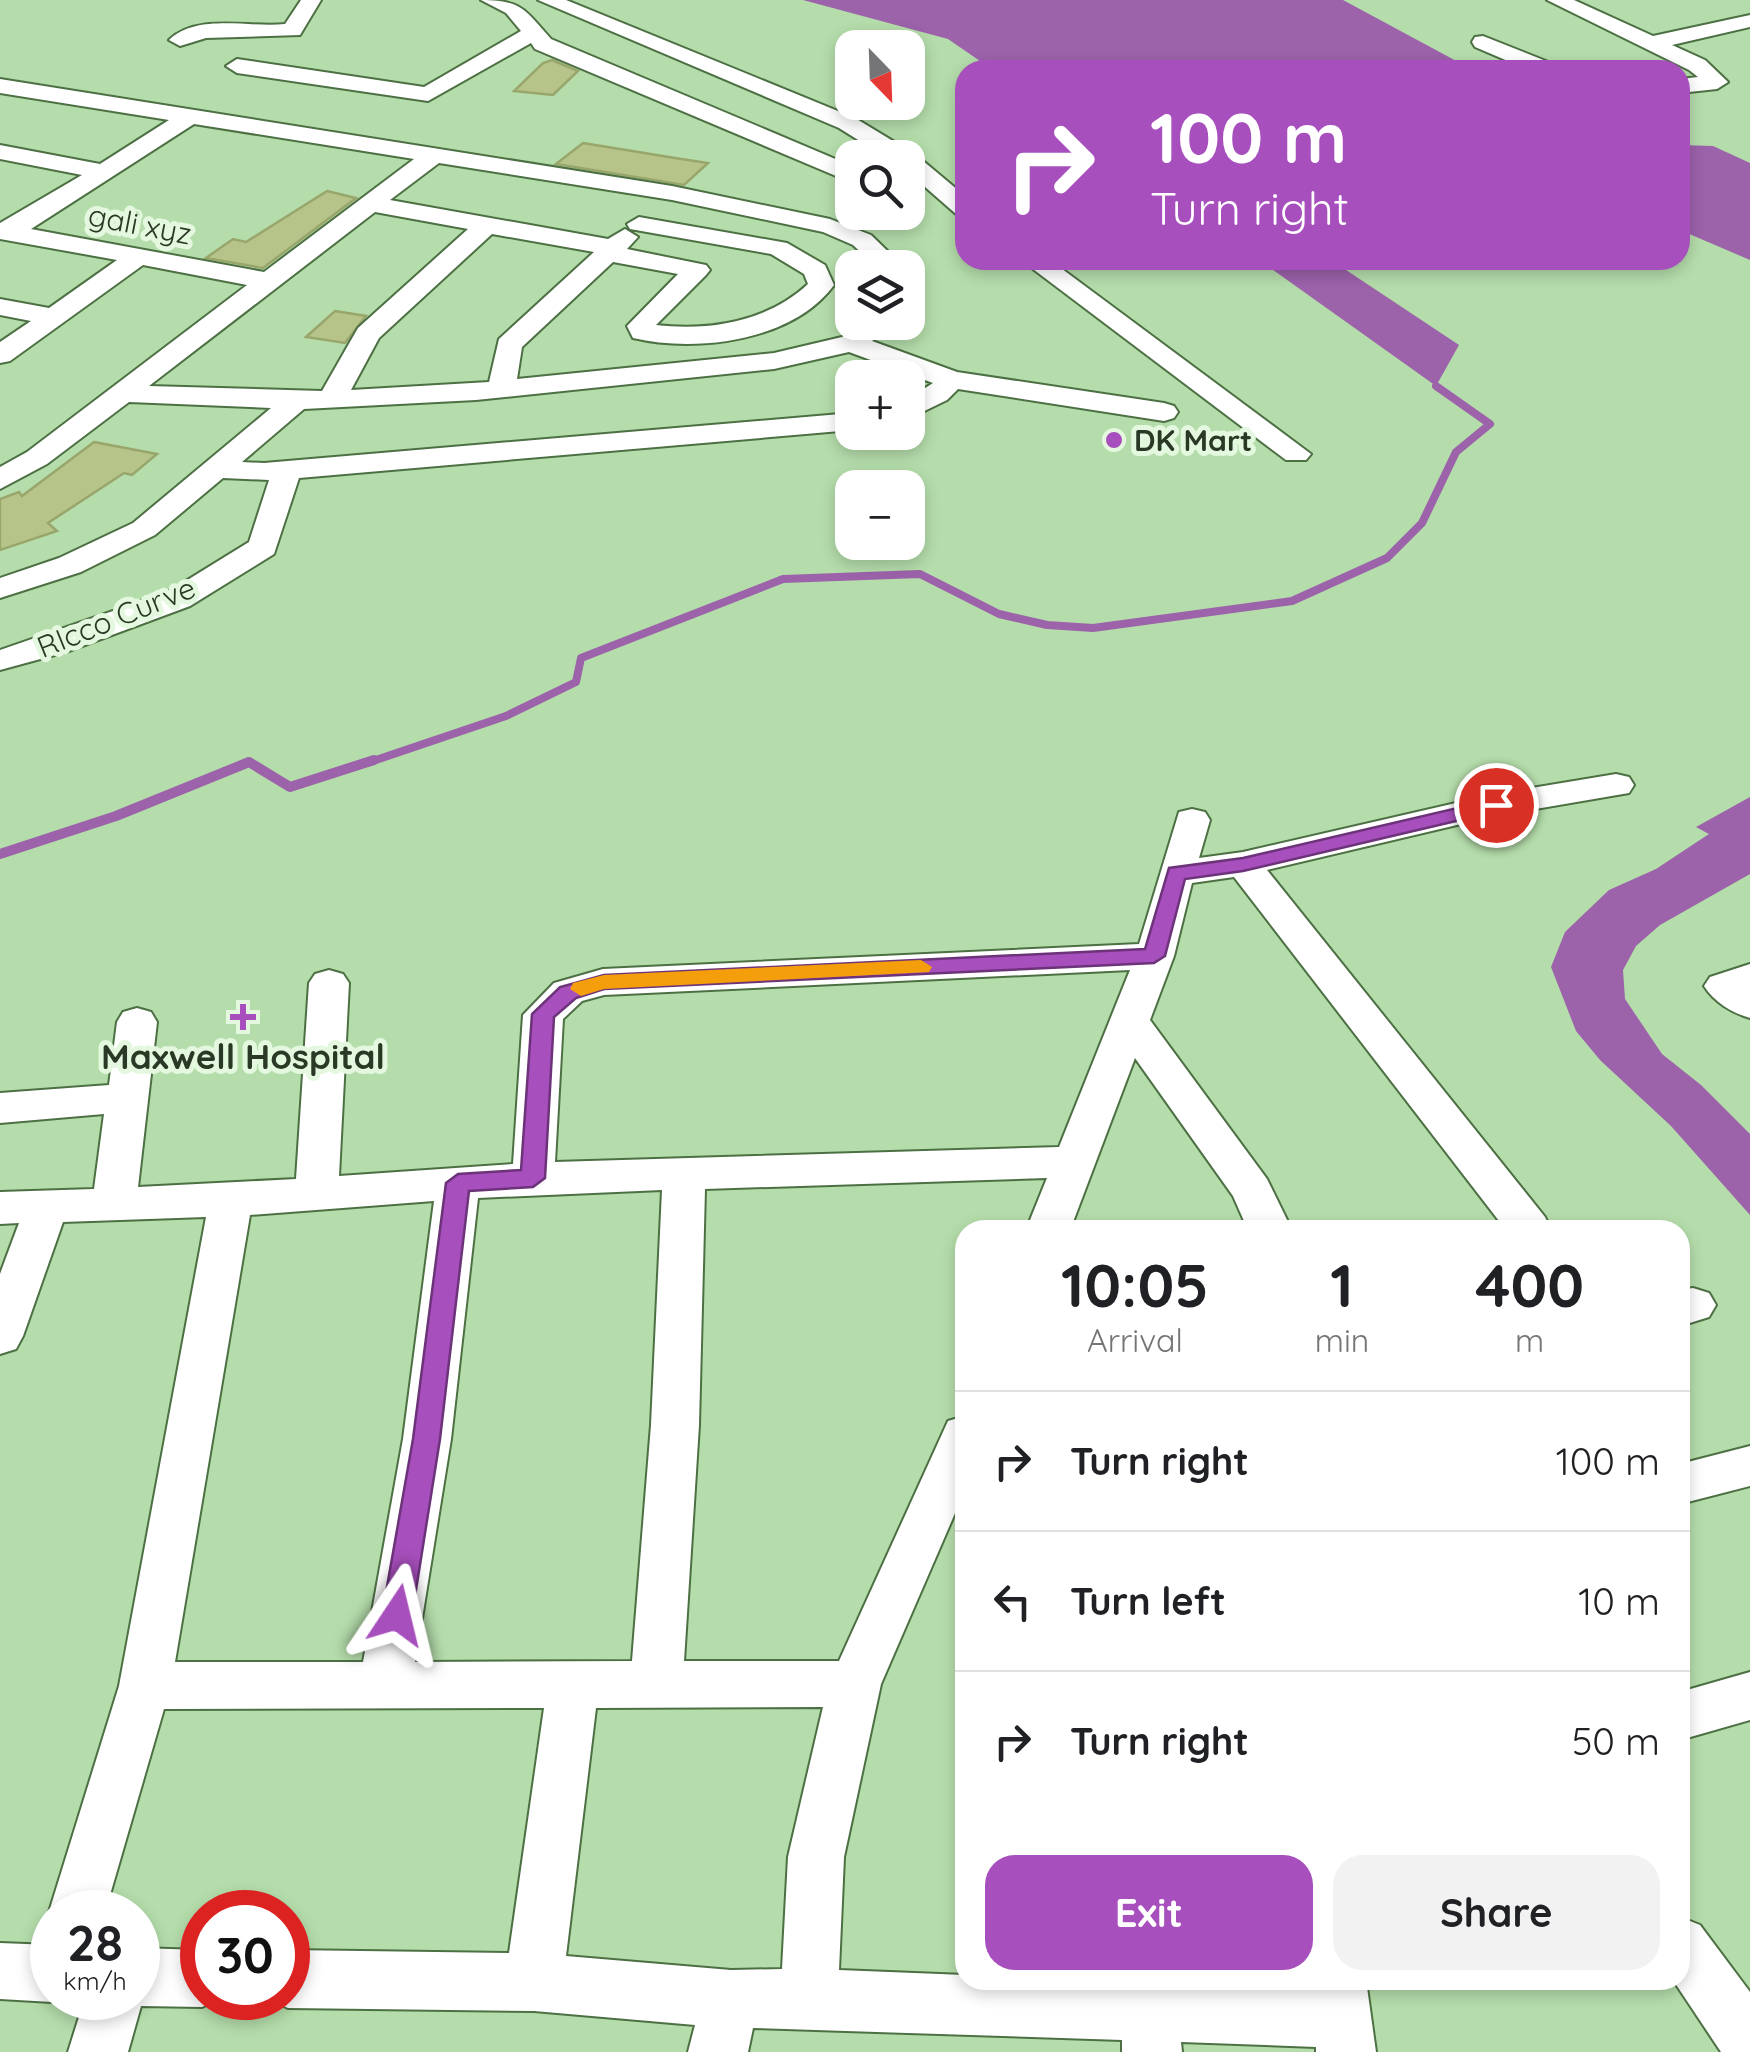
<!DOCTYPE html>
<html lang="en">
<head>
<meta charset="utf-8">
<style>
	body { margin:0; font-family:Quicksand,sans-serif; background:#f2f2f2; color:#202124; height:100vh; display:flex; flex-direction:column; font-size:38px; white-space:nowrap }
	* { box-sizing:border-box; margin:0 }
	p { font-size:32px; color:#757577 }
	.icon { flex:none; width:55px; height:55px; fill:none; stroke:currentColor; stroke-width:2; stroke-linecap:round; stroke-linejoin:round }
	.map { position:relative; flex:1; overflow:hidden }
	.side { position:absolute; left:955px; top:1220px; width:735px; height:770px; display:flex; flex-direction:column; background:#fff; border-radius:30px; box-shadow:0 5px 15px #0003 }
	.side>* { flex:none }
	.hud { position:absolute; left:955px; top:60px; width:735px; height:210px; border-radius:30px; box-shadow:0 5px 15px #0003; background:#a74fbc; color:#fff; overflow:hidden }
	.needle { width:65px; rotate:157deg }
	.fabs { position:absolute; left:835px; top:30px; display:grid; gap:20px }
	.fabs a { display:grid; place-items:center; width:90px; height:90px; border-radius:20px; background:#fff; box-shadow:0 5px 15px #0003; font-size:50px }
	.speed { position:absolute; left:30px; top:1890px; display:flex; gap:20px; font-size:50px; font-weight:700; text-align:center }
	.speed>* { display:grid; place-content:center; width:130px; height:130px; border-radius:50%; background:#fff; box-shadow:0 5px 15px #0003; line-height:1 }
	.speed small { font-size:25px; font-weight:400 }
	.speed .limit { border:15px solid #d22; background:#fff; color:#111 }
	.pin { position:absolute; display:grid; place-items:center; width:85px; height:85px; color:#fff; margin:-42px; border:5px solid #fff; border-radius:50%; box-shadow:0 2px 10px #0007 }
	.me { position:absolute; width:110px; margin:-55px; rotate:10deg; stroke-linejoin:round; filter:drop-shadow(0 0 8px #0008) }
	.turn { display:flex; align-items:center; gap:35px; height:210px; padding:0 30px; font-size:45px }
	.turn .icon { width:130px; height:130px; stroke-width:2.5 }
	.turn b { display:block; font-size:70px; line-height:85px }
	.eta { display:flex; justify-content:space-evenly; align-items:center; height:170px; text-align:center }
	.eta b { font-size:60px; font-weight:700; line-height:70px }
	.button { display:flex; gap:20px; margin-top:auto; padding:20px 30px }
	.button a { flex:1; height:115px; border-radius:30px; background:#a74fbc; color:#fff; font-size:40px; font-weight:700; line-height:115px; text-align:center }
	.button a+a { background:#f2f2f2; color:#202124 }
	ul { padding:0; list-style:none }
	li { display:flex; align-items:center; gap:30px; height:140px; padding:0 30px; border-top:2px solid #e0e0e0 }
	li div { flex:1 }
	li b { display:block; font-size:38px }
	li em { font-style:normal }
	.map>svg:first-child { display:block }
	.water { fill:#9c62aa }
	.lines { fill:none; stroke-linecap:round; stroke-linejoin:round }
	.stream-far1 { stroke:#9c62aa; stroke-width:8 }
	.stream { stroke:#9c62aa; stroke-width:10 }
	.building { fill:#b6c48a; stroke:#98a66c; stroke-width:2.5 }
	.minor-casing { stroke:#4c7043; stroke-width:4 }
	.minor { fill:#fff; fill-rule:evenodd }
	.route { fill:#a74fbc; stroke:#6d337a; stroke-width:2.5 }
	.slow { fill:#f59e0b }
	.poi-dot { fill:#a74fbc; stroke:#e3f8de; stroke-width:4 }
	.labels { text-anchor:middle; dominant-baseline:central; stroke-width:10; stroke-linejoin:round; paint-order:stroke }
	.far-street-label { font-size:30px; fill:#293925; stroke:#e3f8de }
	.far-poi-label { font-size:30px; font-weight:bold; fill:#293925; stroke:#e3f8de; text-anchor:start }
	.poi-label { font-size:35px; font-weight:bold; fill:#293925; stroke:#e3f8de }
</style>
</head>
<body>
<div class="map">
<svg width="1750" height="2052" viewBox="0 0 1750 2052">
	<rect width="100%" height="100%" fill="#b5ddab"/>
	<g class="water">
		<path d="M803 0H1343L1473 70H993L948 39Z"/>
		<path d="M1680 145 1713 146 1750 163V260L1680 230Z"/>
		<path d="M1259 260H1331L1459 345 1436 386Z"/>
		<path d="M1750 797V874L1660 925 1636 946 1623 970 1625 999 1662 1054 1701 1085 1750 1134V1215L1671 1126 1600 1060 1576 1031 1551 967 1565 932 1609 890 1656 869 1709 834 1696 827Z"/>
	</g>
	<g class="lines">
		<g class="stream-far1">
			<path d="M247 763H251"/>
			<path d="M367 763 506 716 576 682 581 658 783 579 920 574 999 614 1047 625 1093 628 1292 601 1387 558 1422 523 1456 452 1490 424 1436 386"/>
		</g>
		<path class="stream" d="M0 854 116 816 249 762 290 787 374 760"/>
	</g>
	<g class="building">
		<path d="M552 60 578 71 553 95 514 91 543 63Z"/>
		<path d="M583 143 675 158 708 163 684 185 556 164Z"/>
		<path d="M327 191 356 198 263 268 206 258 233 239 246 242Z"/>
		<path d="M335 311 366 316 345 343 306 337Z"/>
		<path d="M94 442 157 454 132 475 124 473 48 523 57 531 0 550V499L19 492 22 496Z"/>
	</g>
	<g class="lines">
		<defs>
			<g id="minor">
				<path d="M301 0H321L300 35 206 38 180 46 169 40C197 13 249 28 285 24Z"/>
				<path d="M481 0C522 0 525 10 551 39L852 166V176H836L535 49 531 43 428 101 237 73 226 66 237 59 424 87 521 31 506 13Z"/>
				<path d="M538 0H566L855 118 916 155 965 196V216L956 214 908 172V158H887L839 128Z"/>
				<path d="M1547 0H1574L1653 36 1750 15V27L1672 45 1705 60 1728 82 1717 89 1680 93V79L1698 77 1689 70Z"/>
				<path d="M1483 36 1556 65 1559 70H1529L1475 47 1472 42 1475 37Z"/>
				<path d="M0 79 672 186 830 219 871 235 905 268H877L853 245 823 232 672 200 439 163 390 200 608 239 625 229 638 237 627 249 706 265 710 270 706 275 656 325C710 331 767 322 808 284L804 274 771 254 630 229 627 224 639 217 787 243 825 265 834 285C793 341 697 353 633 338L627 326 678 274 613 262 522 347 517 379 774 353 842 337 864 322H896L872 341 957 372 1164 403 1174 406 1178 412 1174 418 1164 421 958 389 947 400 908 419V399L933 383 849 352 774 369 476 400 304 409 242 462 264 463 852 413V430L299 478 274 554 190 606 66 652 0 670V650L168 592 249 542 269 480 223 478 155 535 81 572 0 598V578L59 558 133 523 271 408 129 402 47 464 0 489V467L27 452 247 285 143 265 10 361 0 363V342L31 321 0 315V299L49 308 117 260 0 239V223L82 175 0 159V145L100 164 169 120 0 93ZM194 124 414 159 264 272 31 229ZM375 212 468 229 358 328 322 391 149 386ZM492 234 594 252 499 339 489 382 351 390 379 338Z"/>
				<path d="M1021 260H1050L1311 454 1306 460H1286Z"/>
				<path d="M1616 774 1629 777 1634 785 1629 793 1495 816 1267 870 1545 1217 1551 1230H1506L1234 877 1192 883 1174 956 1150 1020 1267 1179 1292 1230H1248L1233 1196 1135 1058 1070 1230H1026L1047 1178 705 1189 699 1425 684 1661H839L948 1421 965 1416V1490L881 1684 844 1857 839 1970 965 1975V1980H1179V1983L1309 1988 1308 1980H1366L1376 2052H1316V2047L1181 2042 1182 2052H1122V2040L753 2028 748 2052H688L695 2025 534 2011 288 2008 268 1999 288 1998V1950L509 1953 544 1708 164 1709 105 1912H52V1921L49 1912 119 1686 206 1217 63 1222 23 1336 16 1349 0 1354V1274L19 1223 0 1224V1192L94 1189 104 1114 0 1123V1093L109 1085 117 1022 123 1012 137 1008 151 1012 157 1022 138 1187 296 1179 309 983 315 974 329 970 343 974 349 983 339 1176 513 1164 523 1015 554 983 603 969 1139 944 1179 812 1192 809 1205 812 1210 820 1199 858 1243 852 1495 794ZM1130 970 1059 1147 555 1162 563 1019 582 1001 604 995ZM662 1190 651 1425 632 1661 415 1662 451 1439 478 1198ZM434 1201 403 1439 363 1662H175L250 1215ZM823 1707 788 1857 782 1969 731 1970 566 1956 596 1708Z"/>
				<path d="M1750 964V1018C1732 1013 1714 1002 1704 986L1710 977Z"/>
				<path d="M1693 1288 1709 1293 1716 1305 1709 1317 1680 1326V1290Z"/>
				<path d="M1750 1446V1486L1680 1504V1464Z"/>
				<path d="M1750 1672V1720L1680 1740V1692Z"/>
				<path d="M1680 1917 1700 1925 1750 1992V2052H1721L1673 1980H1680Z"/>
				<path d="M0 1943 52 1945V1998H62L52 2002 0 1999Z"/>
				<path d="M138 1948 202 1950V1998H222L202 2007 141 2006 128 2052H68L85 1998H138Z"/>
			</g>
		</defs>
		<use href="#minor" class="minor-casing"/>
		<use href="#minor" class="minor"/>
	</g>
	<path class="route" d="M1496 799 1503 801V810L1243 871 1185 879 1165 956 1154 963 604 989 576 998 554 1017 545 1178 533 1187 469 1191 440 1439 412 1615 407 1624 397 1627 387 1624 382 1615 413 1439 446 1183 458 1174 521 1170 532 1014 560 987 604 975 1145 949 1169 868 1243 858Z"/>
	<path class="slow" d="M921 960 932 967 929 972 604 989 581 996 570 989 573 983 604 975Z"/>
	<g class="poi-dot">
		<circle cx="1114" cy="440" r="10"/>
		<path d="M238 1002h10v10h10v10h-10v10h-10v-10h-10v-10h10z"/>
	</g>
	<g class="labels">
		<g class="far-street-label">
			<text transform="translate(140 224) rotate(11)">gali xyz</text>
			<text transform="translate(116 617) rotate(-22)">RIcco Curve</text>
		</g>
		<g class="far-poi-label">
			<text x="1134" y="440">DK Mart</text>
		</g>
		<g class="poi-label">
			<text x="243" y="1056">Maxwell Hospital</text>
		</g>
	</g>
</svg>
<div class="fabs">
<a><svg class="needle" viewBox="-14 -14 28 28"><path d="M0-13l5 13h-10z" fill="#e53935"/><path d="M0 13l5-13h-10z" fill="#757577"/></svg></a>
<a><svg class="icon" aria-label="search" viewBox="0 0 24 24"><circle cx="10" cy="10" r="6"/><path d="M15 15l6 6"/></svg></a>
<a><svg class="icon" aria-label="layers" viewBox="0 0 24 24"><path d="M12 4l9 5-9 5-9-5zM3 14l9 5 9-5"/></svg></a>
<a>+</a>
<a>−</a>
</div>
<div class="speed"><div>28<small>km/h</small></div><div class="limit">30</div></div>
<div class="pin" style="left:1496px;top:805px;background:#d93025"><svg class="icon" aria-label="arrive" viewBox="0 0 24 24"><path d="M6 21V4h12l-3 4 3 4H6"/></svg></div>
<svg class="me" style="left:397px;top:1615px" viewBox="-20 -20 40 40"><path d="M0-17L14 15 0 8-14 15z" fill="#a74fbc" stroke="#fff" stroke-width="4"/></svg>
<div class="hud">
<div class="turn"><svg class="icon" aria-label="right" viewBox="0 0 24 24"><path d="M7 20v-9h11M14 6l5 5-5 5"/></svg><div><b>100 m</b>Turn right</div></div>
</div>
<section class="side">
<div class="eta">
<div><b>10:05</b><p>Arrival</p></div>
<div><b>1</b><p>min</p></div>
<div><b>400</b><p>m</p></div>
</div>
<ul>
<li><svg class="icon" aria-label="right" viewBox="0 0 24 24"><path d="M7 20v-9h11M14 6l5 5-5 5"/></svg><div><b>Turn right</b></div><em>100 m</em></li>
<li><svg class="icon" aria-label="left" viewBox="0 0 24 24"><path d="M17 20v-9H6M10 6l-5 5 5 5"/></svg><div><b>Turn left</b></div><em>10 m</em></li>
<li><svg class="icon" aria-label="right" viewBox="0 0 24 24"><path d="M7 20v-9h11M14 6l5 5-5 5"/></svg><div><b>Turn right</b></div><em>50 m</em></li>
</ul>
<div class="button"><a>Exit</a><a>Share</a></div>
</section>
</div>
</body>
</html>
